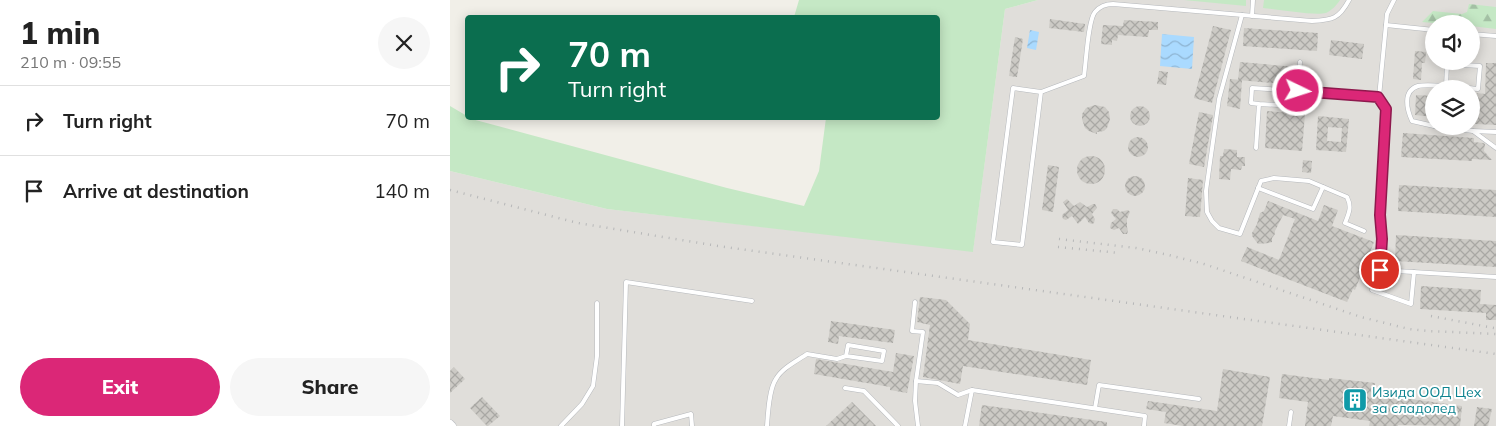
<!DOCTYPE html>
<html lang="en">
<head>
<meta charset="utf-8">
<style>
	body { margin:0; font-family:Mulish,sans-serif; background:#f6f6f6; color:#222; height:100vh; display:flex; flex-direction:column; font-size:19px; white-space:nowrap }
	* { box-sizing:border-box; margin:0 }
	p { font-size:16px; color:#767676 }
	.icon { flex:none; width:28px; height:28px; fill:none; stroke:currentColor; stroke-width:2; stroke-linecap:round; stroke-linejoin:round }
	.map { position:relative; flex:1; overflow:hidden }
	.panel { display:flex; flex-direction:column; background:#fff; width:450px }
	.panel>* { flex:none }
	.top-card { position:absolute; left:15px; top:15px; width:475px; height:105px; border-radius:5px; box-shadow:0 2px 12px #0003; background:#0b6e4f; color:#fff; overflow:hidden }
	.fabs { position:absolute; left:975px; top:15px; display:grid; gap:10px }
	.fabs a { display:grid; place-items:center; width:55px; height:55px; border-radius:50%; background:#fff; box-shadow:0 2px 12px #0003; font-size:25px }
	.pin { position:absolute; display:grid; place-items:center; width:42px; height:42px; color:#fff; margin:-21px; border:2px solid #fff; border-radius:50%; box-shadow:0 1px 5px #0007 }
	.me { position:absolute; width:55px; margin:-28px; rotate:94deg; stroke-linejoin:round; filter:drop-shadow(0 0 4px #0008) }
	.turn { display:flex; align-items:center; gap:18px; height:105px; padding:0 20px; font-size:22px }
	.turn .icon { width:65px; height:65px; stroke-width:2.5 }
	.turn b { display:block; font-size:35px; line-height:42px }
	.round { display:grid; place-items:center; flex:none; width:52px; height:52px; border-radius:26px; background:#f6f6f6 }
	.headline { display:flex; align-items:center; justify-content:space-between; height:85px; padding:0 20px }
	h1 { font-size:30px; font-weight:800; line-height:38px }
	.cta { display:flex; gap:10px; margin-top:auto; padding:10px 20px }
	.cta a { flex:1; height:58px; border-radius:30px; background:#db2777; color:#fff; font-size:20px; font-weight:800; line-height:58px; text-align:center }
	.cta a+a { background:#f6f6f6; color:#222 }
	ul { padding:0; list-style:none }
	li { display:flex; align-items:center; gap:15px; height:70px; padding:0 20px; border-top:1px solid #e0e0e0 }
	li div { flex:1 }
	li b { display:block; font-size:19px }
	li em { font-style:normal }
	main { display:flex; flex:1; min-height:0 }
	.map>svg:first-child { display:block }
	.industrial { fill:#e0deda; fill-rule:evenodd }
	.green { fill:#c5e8c5 }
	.forest { fill:url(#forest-firs) }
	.water { fill:url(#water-waves) }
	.building { fill:url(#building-cross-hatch); fill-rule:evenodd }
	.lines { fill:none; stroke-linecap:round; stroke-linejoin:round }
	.service-casing { stroke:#b5b8bc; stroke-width:5 }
	.minor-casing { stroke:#b5b8bc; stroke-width:9 }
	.service { stroke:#fff; stroke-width:4 }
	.minor { stroke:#fff; stroke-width:8 }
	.rail { stroke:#b6b7b8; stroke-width:2.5; stroke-dasharray:1 6; stroke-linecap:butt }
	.route-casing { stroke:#8e194d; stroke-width:12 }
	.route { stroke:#db2777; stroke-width:9 }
	.labels { text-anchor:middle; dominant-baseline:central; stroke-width:4; stroke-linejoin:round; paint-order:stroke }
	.culture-label { font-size:14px; fill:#0d838f; stroke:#fff; text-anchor:start }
</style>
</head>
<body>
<main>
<section class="panel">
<div class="headline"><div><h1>1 min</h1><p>210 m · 09:55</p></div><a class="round"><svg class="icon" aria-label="close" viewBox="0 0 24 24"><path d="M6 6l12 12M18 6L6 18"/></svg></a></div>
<ul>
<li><svg class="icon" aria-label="right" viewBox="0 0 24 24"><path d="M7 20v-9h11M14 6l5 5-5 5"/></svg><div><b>Turn right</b></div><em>70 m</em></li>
<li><svg class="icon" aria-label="arrive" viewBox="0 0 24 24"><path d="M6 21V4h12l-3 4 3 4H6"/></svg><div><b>Arrive at destination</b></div><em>140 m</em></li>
</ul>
<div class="cta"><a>Exit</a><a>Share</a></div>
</section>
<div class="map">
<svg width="1046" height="426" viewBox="0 0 1046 426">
	<defs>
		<pattern id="forest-firs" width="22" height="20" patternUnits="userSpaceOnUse" patternTransform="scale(1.25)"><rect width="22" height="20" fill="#c5e8c5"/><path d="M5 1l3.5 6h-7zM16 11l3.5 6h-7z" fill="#a3c0a4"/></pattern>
		<pattern id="water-waves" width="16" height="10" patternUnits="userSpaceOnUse" patternTransform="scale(1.25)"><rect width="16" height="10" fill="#aadaff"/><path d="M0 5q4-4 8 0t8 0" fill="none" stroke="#8eb4d2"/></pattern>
		<pattern id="building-cross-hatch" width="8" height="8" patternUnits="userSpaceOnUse" patternTransform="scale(1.25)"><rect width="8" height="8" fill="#cccac5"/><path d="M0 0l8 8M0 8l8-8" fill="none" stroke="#a9a8a4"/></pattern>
	</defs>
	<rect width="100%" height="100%" fill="#f1efe8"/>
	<path class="industrial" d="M588 0H1046V426H0V171L157 209 523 251 555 9ZM984 24H1021V61H984ZM984 89H1021V126H984Z"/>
	<g class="green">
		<path d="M349 0H588L555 9 523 252 157 209 0 171V106L17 116 18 118 277 188 354 206 369 171 376 118H488V18L344 17Z"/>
		<path d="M734 0H796V6Z"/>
		<path d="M814 0H890C887 5 881 11 876 13 864 16 827 9 813 8Z"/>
	</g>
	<path class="forest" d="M1019 4 1046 7V29L1021 26V24H993L972 22 983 11 1012 14 1017 12Z"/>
	<g class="water">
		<path d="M580 30 589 32 586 50 577 48Z"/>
		<path d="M712 34 744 37 742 69 710 66Z"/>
	</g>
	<g class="building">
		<path d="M600 19 635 24 634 32 599 28Z"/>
		<path d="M674 20 708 22V30H699L698 37 668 35 667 41 662 40V45L651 44 653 25 673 26Z"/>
		<path d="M763 26 781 30 762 103 744 98Z"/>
		<path d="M794 28 868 33 867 51 793 46Z"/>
		<path d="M565 37 573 39 567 77 559 76Z"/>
		<path d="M881 40 914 44 912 59 879 55Z"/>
		<path d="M965 51 976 52 975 63H972L971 80 963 79Z"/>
		<path d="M790 62 846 67 845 85 788 80Z"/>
		<path d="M1036 63H1046V125L1025 124V121H1021V105H1026L1027 93 1035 94Z"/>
		<path d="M709 71 718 72 716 85 707 84Z"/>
		<path d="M780 79 792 80 790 109 777 106Z"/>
		<path d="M966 95 984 96V117L965 115Z"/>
		<path d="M645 105 655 107 659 112 660 119 657 128 654 131 647 132V134L639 131 635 128 632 119V114L636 108Z"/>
		<circle cx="690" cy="116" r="10"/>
		<path d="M817 111 855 114 852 151 815 148Z"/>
		<path d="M749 112 763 115 754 167 739 164Z"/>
		<path d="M868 116 899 119 896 152 866 150ZM878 127 892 128 891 142 877 141Z"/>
		<path d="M953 133 1024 138V142L1033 143 1035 144 1034 151 1042 160 1022 159V161L951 157Z"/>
		<circle cx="688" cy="147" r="10"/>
		<path d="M774 149 787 150V157H795V166H792L791 170 781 169 780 180 769 179 770 156H773Z"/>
		<circle cx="641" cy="170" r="14"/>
		<path d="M853 160 862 161 861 173 852 172Z"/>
		<path d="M598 165 609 167 603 212 592 210Z"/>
		<circle cx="685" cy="186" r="10"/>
		<path d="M738 178 753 180 750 217 735 216Z"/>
		<path d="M949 185 1046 190V217L948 211Z"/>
		<path d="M617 199 624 206 630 202 637 207 643 204H645L647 208 642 214 645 219 644 223 642 224 639 223 635 217 628 224 622 216 616 220 613 219 612 215 618 210 613 202Z"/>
		<path d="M818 201 868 221 874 205 888 210 882 226 924 242 905 290 903 289 897 302 791 261 797 247 829 260 845 219 833 215 825 231V234L822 238V242L819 243 808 244 802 236V233L807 224 810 213 814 211Z"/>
		<path d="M663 209H667L670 212 678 210 680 212 677 219V227L678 231 677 234H673L669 228 664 230 660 228 661 223 666 219 661 213Z"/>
		<path d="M946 235 1046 241V267L945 261Z"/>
		<path d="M971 286 1031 290 1030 304 1046 305V320H1036V313L970 309Z"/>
		<path d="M470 297 496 300 520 324 518 340 641 360 637 385 513 366 510 384 473 377 480 325 467 322Z"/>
		<path d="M381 321 445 330 443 343 389 336 388 344 378 342Z"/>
		<path d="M446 353 464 356 457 393 440 390V387L364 374 366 359 443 372Z"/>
		<path d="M4 367 15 379 0 393V371Z"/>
		<path d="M773 369 820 377 812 426H733L714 423 716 412 696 409 698 401 767 411Z"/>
		<path d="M832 374 879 380V378L925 383 924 394 1012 406 1010 426 948 425V426H919L920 421 883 416 881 426H855L858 402 829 398Z"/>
		<path d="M32 397 50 416 38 426H37L20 408Z"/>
		<path d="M402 402 426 426H376Z"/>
		<path d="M532 405 657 422V426H529Z"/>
		<path d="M1027 407 1042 409 1038 426H1024Z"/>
	</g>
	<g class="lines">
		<defs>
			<g id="service">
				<path d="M792 15 769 99 756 191 757 212 762 221 769 228 790 234 811 181 824 178 859 181 897 197C902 207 899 213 895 223L914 231"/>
				<path d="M802 16 803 0"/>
				<path d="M936 25 984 30"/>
				<path d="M1021 34 1046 36"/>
				<path d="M850 62 848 91 929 97 937 14 944 0"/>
				<path d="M591 92 563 88 543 242 572 245 591 92 634 76C636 63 638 20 645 12 650 6 656 4 663 4L862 21C882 20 889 19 899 0"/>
				<path d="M929 97 935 109 930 215 932 239 930 270 1046 277"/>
				<path d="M984 126 962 121C957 110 952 91 968 86 978 83 1016 88 1028 89L1030 66 997 64 996 87"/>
				<path d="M984 126 1023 131 1046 148"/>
				<path d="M1023 131 1046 132"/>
				<path d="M806 148 809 104 801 103 802 88 848 91 846 106 809 104"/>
				<path d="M808 188 863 209 873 187"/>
				<path d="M930 270 922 290 961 304 964 272"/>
				<path d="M465 302 462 331 473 332 466 381"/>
				<path d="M395 388 414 391 448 426"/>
				<path d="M645 408 649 385 749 399"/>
				<path d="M111 426 132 404 143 386 147 356V303"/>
				<path d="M172 426 176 282 302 301"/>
				<path d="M204 426V424L241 414 242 426"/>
				<path d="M317 426C318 413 319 389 326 379 332 368 347 361 357 354L387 359 396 356 432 361 434 351 398 345 396 356"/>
				<path d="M468 426 465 401 466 381 488 383 508 395 522 390"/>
				<path d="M515 426 522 390 695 416 694 426"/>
				<path d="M839 426 841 412"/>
			</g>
			<path id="minor" d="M0 424 2 426"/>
		</defs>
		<use href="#service" class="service-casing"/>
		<use href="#minor" class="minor-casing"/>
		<use href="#service" class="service"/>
		<use href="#minor" class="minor"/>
		<g class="rail">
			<path d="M0 190 128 223 268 246 1046 354"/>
			<path d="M609 239 686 248 719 255 754 264 911 317 959 329 978 331 1046 334"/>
			<path d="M608 247 670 253"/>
			<path d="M981 316 1044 328"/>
		</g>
	</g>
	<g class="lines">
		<defs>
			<path id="route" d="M848 91 928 97 936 109 930 215 932 239 930 270"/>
		</defs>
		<use href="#route" class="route-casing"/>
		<use href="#route" class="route"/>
	</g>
	<defs>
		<symbol id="building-square" viewBox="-11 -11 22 22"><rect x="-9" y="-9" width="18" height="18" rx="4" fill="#0f9aa8" stroke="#fff"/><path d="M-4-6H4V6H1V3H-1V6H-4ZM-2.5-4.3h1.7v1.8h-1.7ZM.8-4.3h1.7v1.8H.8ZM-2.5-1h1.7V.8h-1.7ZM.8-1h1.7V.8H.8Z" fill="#fff"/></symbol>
	</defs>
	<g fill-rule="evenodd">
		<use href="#building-square" x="891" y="386" width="28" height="28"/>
	</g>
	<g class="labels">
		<g class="culture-label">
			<text x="922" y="392">Изида ООД Цех<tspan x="922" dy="16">за сладолед</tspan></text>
		</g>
	</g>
</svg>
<div class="fabs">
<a><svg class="icon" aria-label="sound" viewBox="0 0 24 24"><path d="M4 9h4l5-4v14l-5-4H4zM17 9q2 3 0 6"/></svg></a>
<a><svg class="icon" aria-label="layers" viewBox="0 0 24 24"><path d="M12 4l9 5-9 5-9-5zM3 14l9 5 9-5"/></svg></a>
</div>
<div class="pin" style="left:930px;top:270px;background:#d93025"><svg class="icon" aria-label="arrive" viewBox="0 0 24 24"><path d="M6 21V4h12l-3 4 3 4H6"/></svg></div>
<svg class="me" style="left:848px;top:91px" viewBox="-20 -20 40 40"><circle r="17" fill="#db2777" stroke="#fff" stroke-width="3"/><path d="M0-11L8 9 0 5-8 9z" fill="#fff"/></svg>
<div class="top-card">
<div class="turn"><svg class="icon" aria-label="right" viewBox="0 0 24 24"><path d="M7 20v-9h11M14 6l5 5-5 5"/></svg><div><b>70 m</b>Turn right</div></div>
</div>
</div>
</main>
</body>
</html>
